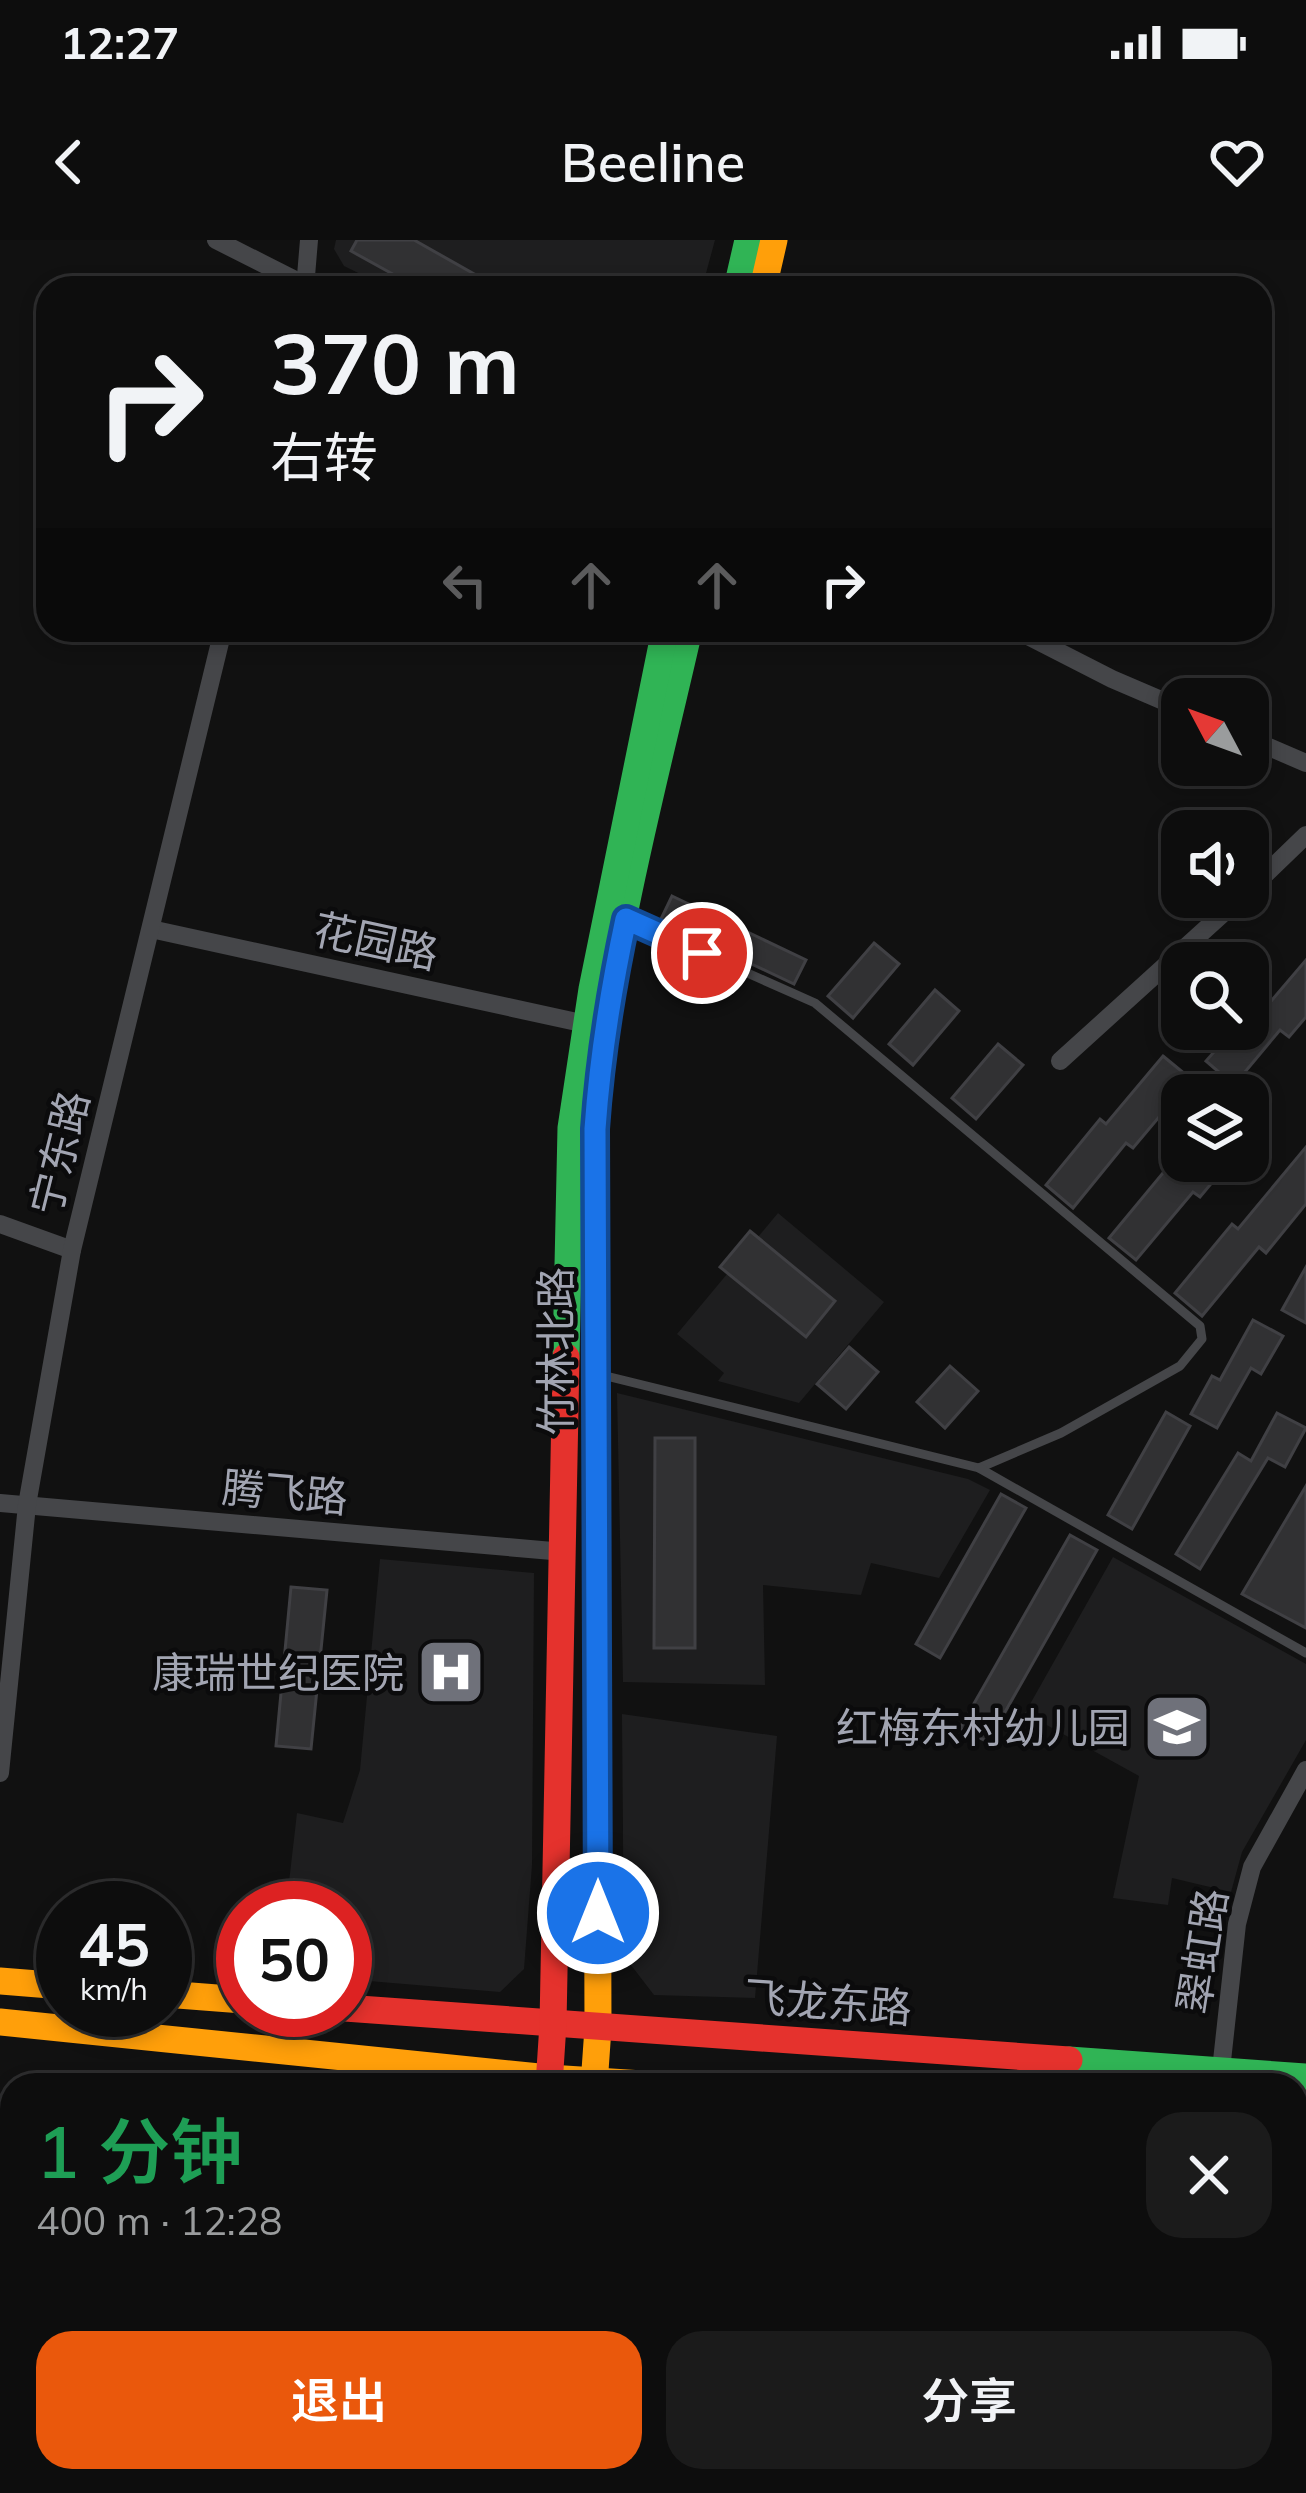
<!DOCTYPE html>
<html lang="zh">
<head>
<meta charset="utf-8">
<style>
	body { margin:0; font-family:Mulish,"Noto Sans SC",sans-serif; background:#1b1b1b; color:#f1f3f6; height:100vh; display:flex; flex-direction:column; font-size:45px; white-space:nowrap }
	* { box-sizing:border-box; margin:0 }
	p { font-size:39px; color:#9a9c9d }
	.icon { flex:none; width:66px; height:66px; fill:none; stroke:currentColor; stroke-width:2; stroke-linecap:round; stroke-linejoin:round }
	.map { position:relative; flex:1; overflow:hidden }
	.panel { position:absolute; left:0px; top:1833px; width:1308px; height:420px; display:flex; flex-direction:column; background:#0d0d0d; border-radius:36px 36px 0 0; box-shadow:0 6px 18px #0003,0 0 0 3px #2d2d2e }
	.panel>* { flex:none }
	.banner { position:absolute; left:36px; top:36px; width:1236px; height:366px; border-radius:36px; box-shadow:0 6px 18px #0003,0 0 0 3px #2d2d2e; background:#0d0d0d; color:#f1f3f6; overflow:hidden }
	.needle { width:78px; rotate:311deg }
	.controls { position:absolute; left:1161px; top:438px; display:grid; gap:24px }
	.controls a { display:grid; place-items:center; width:108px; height:108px; border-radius:24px; background:#0d0d0d; box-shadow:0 6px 18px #0003,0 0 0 3px #2d2d2e; font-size:60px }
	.speed { position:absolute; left:36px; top:1641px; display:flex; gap:24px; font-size:60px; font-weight:700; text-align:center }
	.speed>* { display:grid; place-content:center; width:156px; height:156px; border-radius:50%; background:#0d0d0d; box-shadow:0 6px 18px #0003,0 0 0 3px #2d2d2e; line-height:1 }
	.speed small { font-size:30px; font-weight:400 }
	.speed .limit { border:18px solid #d22; background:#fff; color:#111 }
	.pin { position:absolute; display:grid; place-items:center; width:102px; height:102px; color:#fff; margin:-51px; border:6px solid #fff; border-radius:50%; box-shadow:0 3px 12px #0007 }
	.me { position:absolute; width:132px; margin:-66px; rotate:0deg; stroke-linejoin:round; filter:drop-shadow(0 0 9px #0008) }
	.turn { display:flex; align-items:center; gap:42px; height:252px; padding:0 36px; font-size:54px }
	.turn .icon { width:156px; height:156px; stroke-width:2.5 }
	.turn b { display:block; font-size:84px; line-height:102px }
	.lanes { display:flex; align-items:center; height:114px; padding:0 36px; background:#0003; justify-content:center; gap:60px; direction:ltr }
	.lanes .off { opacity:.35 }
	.round { display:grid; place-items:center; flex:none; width:126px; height:126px; border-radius:36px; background:#1b1b1b }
	.head { display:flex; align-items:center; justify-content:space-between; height:204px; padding:0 36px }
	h1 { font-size:72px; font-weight:600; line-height:90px; color:#1e9e55 }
	.primary-button { display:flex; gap:24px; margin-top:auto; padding:24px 36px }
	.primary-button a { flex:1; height:138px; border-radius:36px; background:#ea580c; color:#fff; font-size:48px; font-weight:600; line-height:138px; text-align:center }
	.primary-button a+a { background:#1b1b1b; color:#f1f3f6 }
	.status { display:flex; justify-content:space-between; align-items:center; height:84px; padding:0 60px; background:#0d0d0d; direction:ltr }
	.status svg { height:33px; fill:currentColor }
	header { display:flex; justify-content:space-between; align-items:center; height:156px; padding:0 36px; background:#0d0d0d; font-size:54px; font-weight:600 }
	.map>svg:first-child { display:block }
	.built { fill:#1e1e1f }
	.building { fill:#313133; stroke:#404044; stroke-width:3 }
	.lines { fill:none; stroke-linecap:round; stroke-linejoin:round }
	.lane { stroke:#454649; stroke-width:9 }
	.street { stroke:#454649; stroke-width:18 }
	.fast { stroke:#30b455; stroke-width:27 }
	.slow { stroke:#ff9f0a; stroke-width:27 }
	.jam { stroke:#e5322d; stroke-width:27 }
	.route-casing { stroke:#114b97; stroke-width:30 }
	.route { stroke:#1a73e8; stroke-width:21 }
	.labels { text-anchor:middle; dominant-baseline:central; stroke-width:9; stroke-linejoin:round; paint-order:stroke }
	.street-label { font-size:42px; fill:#a2a5b2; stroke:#0b0b0c }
	.poi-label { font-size:42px; fill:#a2a5b2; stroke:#0b0b0c; text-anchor:end }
</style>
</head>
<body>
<div class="status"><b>12:27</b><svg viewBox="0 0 49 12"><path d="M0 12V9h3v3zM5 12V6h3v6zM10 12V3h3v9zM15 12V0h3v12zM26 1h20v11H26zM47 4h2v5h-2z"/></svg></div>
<header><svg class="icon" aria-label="back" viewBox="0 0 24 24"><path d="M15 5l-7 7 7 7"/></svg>Beeline<svg class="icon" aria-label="heart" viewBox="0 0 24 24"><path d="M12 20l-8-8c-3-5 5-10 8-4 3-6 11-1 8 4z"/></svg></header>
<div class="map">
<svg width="1306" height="2253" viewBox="0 0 1306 2253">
	<rect width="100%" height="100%" fill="#111"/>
	<g class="built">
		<path d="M336 0H715L702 48H389L344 26 334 9Z"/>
		<path d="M778 973 884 1062 799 1163 718 1141 724 1133 677 1094Z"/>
		<path d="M617 1153 968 1239 990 1250 939 1338 871 1323 861 1355 763 1345 765 1445 623 1442Z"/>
		<path d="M1113 1317 1306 1424V1500L1242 1612 1231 1652 1172 1638 1168 1665 1113 1658 1139 1536 1025 1473Z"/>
		<path d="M380 1319 534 1333 532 1625 524 1729 500 1752 345 1739V1668H286L297 1573 343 1583 360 1530Z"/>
		<path d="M622 1474 777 1496 755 1758 654 1755 624 1716Z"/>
		<path d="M415 2241H515L514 2253H413Z"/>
	</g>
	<g class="building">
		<path d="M357 0H414L499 48H418L351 11Z"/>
		<path d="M672 656 806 720 794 744 660 681Z"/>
		<path d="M874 703 899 724 853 778 828 756Z"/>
		<path d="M1306 720V777L1289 797 1280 790 1234 845 1206 821 1234 789H1248V762L1261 773Z"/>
		<path d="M935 750 959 771 913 825 889 804Z"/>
		<path d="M998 804 1023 825 976 879 952 858Z"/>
		<path d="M1163 816 1191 839 1133 908 1126 903 1073 968 1046 945 1100 879 1106 884Z"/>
		<path d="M1306 907V964L1266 1013 1259 1007 1202 1076 1175 1053 1232 984 1238 989Z"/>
		<path d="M1183 921H1230L1200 957 1193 952 1136 1020 1109 998 1167 928 1173 933Z"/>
		<path d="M750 991 835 1061 806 1097 720 1027Z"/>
		<path d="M1306 1027V1083L1282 1070Z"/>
		<path d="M1253 1080 1283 1096 1261 1134 1251 1128 1217 1188 1191 1174 1212 1136 1220 1140Z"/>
		<path d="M849 1107 878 1132 846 1169 817 1144Z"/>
		<path d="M950 1126 978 1151 945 1188 917 1162Z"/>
		<path d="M1166 1172 1190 1186 1132 1289 1108 1275Z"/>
		<path d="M1277 1173 1306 1188 1285 1227 1268 1218 1200 1329 1176 1314 1238 1213 1251 1221Z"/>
		<path d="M655 1198H695V1408H654Z"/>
		<path d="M1306 1246V1388L1242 1354Z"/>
		<path d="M1001 1254 1026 1268 940 1418 916 1404Z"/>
		<path d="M1070 1295 1097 1310 988 1502 960 1488Z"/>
		<path d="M291 1347 327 1350 311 1509 276 1506Z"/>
	</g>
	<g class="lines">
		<g class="lane">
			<path d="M602 1135 979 1228 1061 1193 1180 1126 1202 1099 1200 1086 815 763 628 680"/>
			<path d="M979 1228 1306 1413"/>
			<path d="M0 2200 12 2198"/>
			<path d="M145 2253 146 2241"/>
			<path d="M244 2253 245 2241"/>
			<path d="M701 2253 711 2241"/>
			<path d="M1251 2253 1259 2241"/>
		</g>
		<g class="street">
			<path d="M216 0 311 48"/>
			<path d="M305 48 309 0"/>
			<path d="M1016 390 1112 439 1182 469"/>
			<path d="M1248 498 1306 523"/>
			<path d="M1248 651 1306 595"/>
			<path d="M151 689 586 784"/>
			<path d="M1060 821 1241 657"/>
			<path d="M0 984 72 1010"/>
			<path d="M0 1263 564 1312"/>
			<path d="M0 1533 27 1265 72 1010 223 390"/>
			<path d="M1220 1839 1237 1684 1252 1627 1306 1530"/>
			<path d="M0 1946 12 1994"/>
		</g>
		<g class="fast">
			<path d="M737 48 748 0"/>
			<path d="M596 1061C595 1003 592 944 595 886 605 719 652 553 689 390"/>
			<path d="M566 1117 571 888 592 749 665 390"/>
			<path d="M1069 1820 1306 1837"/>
			<path d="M1296 1891 1306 1892"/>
		</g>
		<g class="slow">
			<path d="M763 48 774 0"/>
			<path d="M0 1741 63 1746"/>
			<path d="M165 1754 243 1760"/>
			<path d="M0 1782 549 1838 658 1845"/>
			<path d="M594 1845 598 1788 596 1061"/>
			<path d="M544 2241V2253"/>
		</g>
		<g class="jam">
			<path d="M345 1768 1069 1820"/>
			<path d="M549 1845 553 1784 566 1117"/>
			<path d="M586 2241V2253"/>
		</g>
	</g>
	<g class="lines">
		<defs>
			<path id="route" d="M598 1673 595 889C600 817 611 749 626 679L702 713"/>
		</defs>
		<use href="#route" class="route-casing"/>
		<use href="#route" class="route"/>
	</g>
	<defs>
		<symbol id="hospital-square" viewBox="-11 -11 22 22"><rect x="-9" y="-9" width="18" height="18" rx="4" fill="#6f717a" stroke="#0b0b0c"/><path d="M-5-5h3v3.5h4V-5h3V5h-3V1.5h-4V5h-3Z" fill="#fff"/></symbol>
		<symbol id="school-square" viewBox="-11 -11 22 22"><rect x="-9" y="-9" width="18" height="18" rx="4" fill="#6f717a" stroke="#0b0b0c"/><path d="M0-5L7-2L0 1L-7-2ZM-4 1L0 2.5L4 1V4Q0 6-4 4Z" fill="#fff"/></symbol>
	</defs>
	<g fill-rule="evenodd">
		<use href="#hospital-square" x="413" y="1394" width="76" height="76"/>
		<use href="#school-square" x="1139" y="1449" width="76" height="76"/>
	</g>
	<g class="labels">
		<g class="street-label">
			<text transform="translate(376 701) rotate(12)">花园路</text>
			<text transform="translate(59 913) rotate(-76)">宁东路</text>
			<text transform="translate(555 1111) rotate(-90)">竹林北路</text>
			<text transform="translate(285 1252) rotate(5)">腾飞路</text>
			<text transform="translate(1202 1711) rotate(-81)">翠虹路</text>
			<text transform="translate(828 1762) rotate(4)">飞龙东路</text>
		</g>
		<g class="poi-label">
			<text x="404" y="1432">康瑞世纪医院</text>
			<text x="1130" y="1487">红梅东村幼儿园</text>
		</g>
	</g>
</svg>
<div class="controls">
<a><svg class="needle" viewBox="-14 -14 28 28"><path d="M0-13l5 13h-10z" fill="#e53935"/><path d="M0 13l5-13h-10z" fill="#9a9c9d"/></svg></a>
<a><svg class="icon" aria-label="sound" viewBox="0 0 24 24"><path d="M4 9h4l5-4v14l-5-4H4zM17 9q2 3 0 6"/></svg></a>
<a><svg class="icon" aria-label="search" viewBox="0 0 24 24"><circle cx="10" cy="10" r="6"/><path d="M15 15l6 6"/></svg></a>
<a><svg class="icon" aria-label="layers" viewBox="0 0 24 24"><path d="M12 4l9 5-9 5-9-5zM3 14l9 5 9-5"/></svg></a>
</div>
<div class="speed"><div>45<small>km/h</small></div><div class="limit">50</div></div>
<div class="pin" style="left:702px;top:713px;background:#d93025"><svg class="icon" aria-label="arrive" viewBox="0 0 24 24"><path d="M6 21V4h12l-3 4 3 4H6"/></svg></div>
<svg class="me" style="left:598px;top:1673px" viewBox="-20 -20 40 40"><circle r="17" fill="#1a73e8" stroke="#fff" stroke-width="3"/><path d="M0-11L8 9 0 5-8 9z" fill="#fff"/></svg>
<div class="banner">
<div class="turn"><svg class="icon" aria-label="right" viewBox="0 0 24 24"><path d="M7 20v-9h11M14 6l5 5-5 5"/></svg><div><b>370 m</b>右转</div></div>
<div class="lanes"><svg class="icon off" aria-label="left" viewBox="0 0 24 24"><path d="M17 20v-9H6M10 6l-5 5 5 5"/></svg><svg class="icon off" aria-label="ahead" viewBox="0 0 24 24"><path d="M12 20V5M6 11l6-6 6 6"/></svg><svg class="icon off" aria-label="ahead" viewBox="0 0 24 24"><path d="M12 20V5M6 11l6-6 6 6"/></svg><svg class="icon" aria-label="right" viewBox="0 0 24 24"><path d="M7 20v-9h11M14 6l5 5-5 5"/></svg></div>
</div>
<section class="panel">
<div class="head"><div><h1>1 分钟</h1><p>400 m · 12:28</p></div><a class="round"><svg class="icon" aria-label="close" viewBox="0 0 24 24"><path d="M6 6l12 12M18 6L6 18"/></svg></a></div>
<div class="primary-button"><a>退出</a><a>分享</a></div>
</section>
</div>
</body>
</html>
